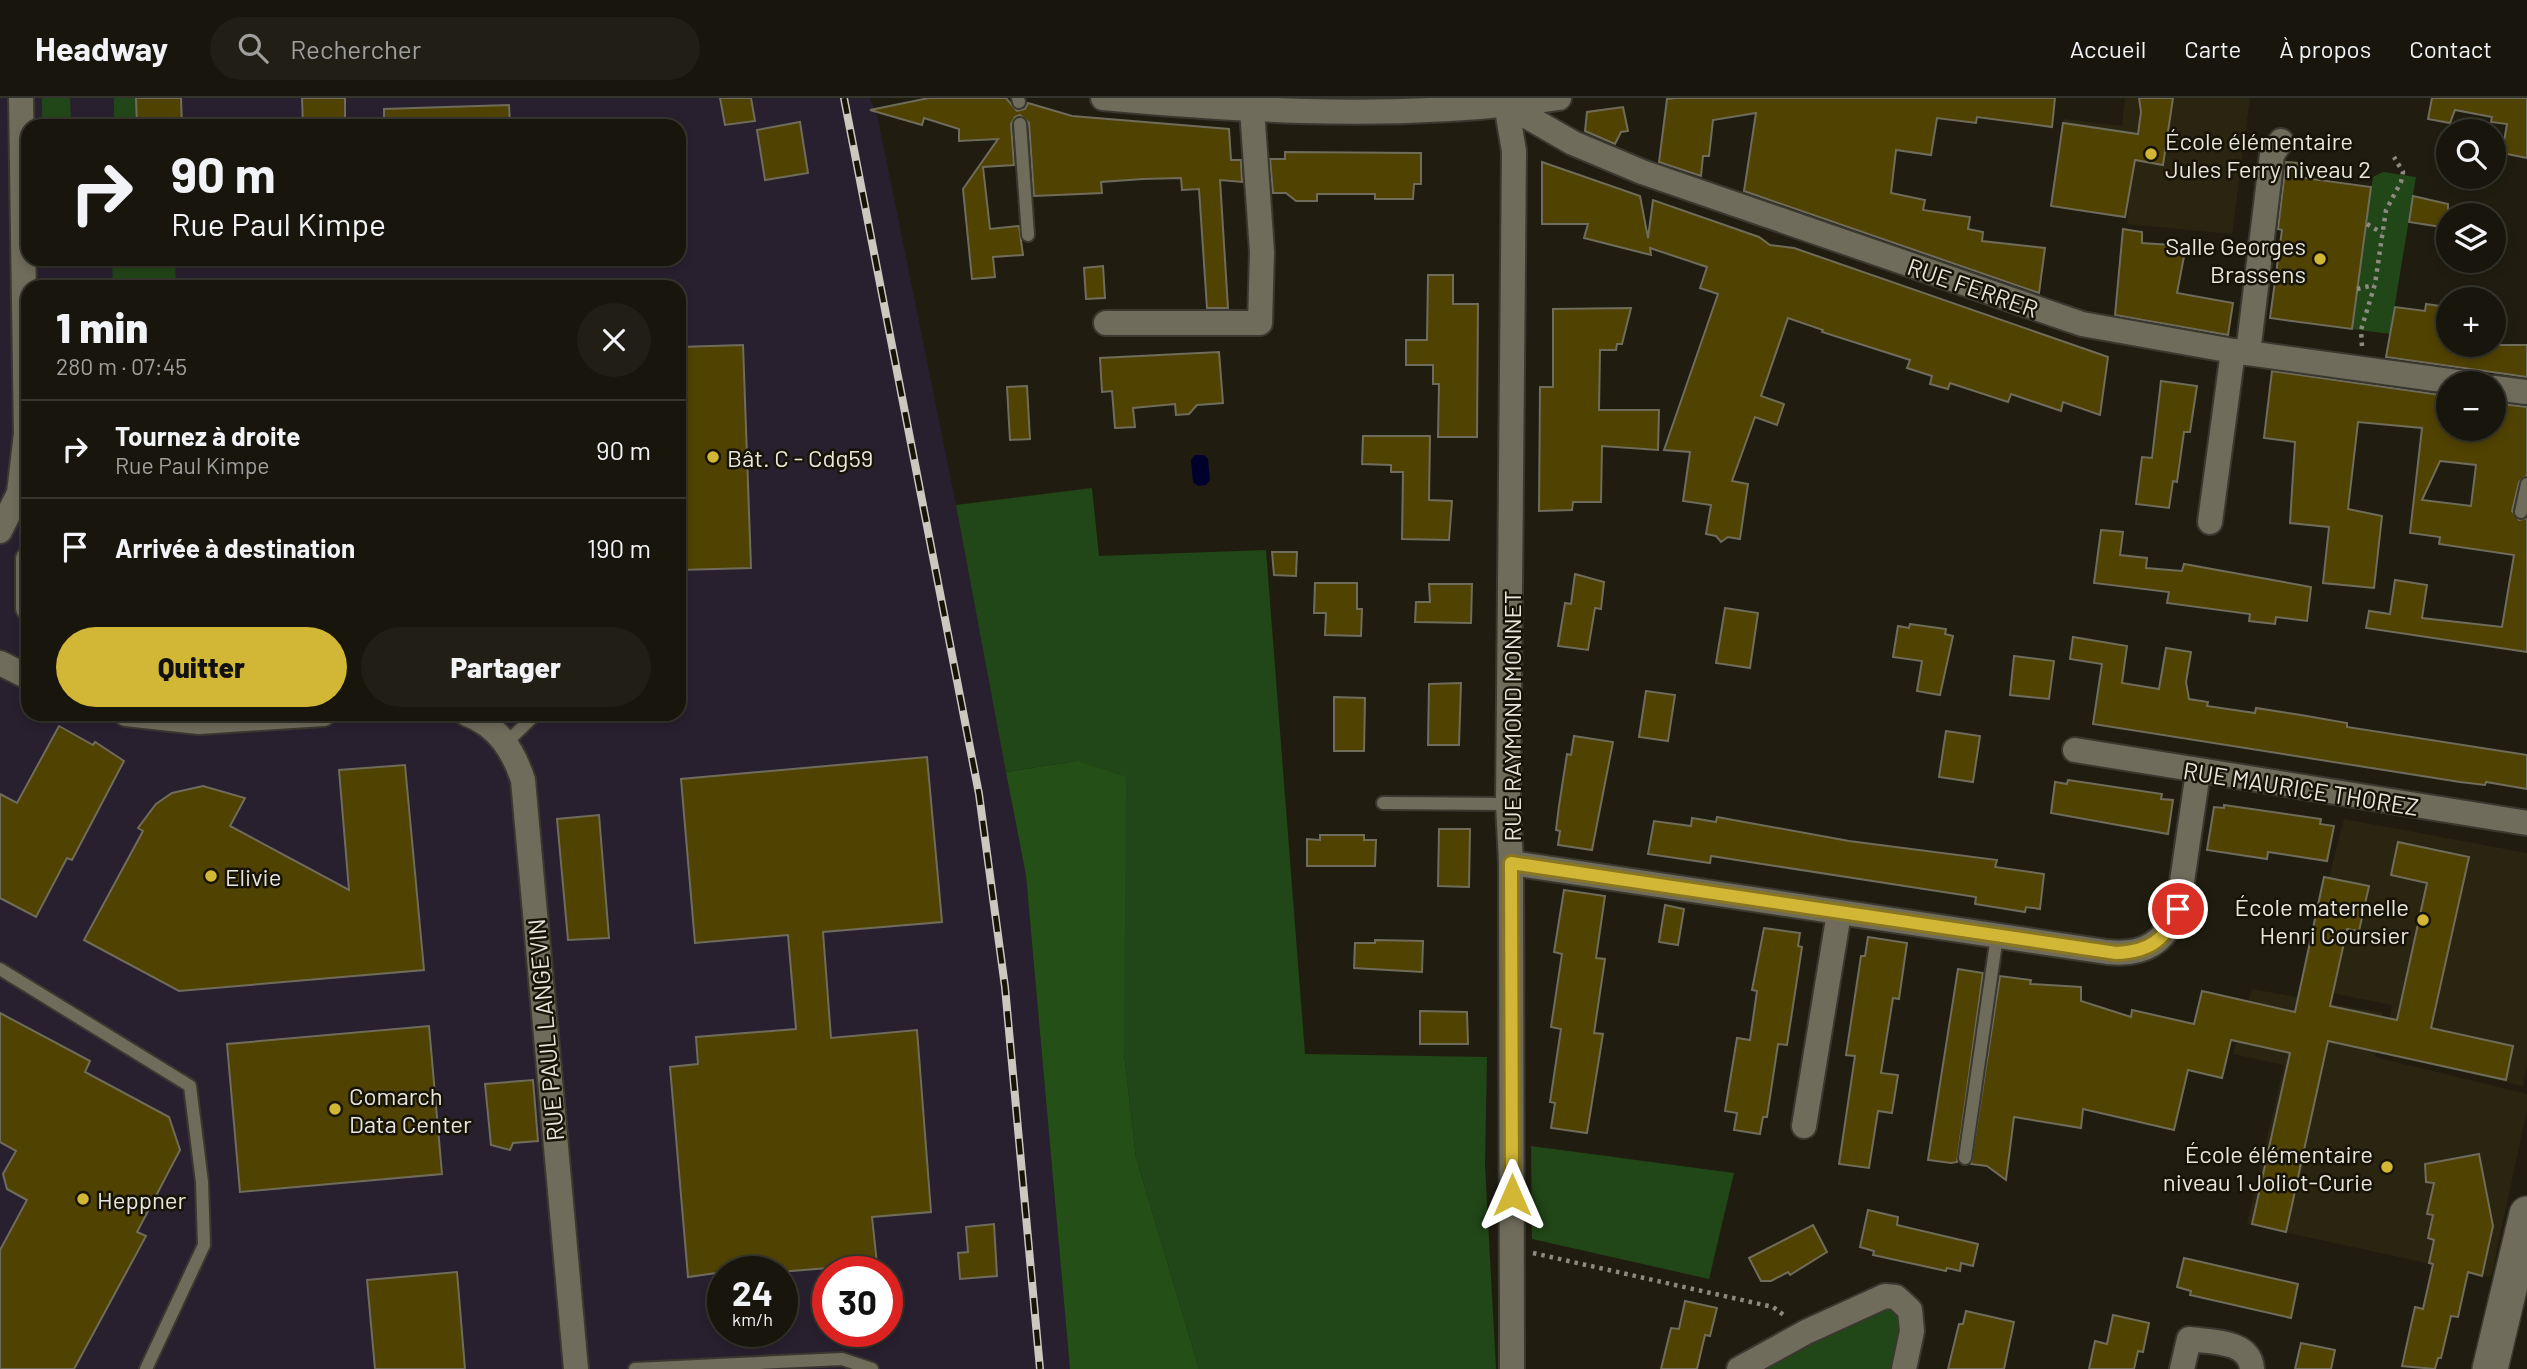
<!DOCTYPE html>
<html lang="fr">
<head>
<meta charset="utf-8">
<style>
	body { margin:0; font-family:Barlow,sans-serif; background:#211f15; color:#f1f3f6; height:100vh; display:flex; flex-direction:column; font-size:26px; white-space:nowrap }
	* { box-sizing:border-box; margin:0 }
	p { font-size:23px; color:#9f9f9d }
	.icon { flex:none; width:38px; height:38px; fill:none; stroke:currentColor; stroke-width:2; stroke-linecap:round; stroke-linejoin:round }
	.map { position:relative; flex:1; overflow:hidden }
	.panel { position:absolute; left:21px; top:182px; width:665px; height:441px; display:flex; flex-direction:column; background:#18160c; border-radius:21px; box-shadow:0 4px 10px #0003,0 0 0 2px #36352d }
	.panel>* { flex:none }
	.hud { position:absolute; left:21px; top:21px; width:665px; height:147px; border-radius:21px; box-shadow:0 4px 10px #0003,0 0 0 2px #36352d; background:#18160c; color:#f1f3f6; overflow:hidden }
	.tools { position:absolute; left:2436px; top:21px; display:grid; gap:14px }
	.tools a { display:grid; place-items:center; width:70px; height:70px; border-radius:50%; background:#18160c; box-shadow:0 4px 10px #0003,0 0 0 2px #36352d; font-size:35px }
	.speed { position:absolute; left:707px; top:1158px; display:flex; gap:14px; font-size:35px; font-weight:700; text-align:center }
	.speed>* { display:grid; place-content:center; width:91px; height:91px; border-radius:50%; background:#18160c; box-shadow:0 4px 10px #0003,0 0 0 2px #36352d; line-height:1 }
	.speed small { font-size:18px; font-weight:400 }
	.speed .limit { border:10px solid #d22; background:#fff; color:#111 }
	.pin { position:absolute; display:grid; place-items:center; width:60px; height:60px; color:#fff; margin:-30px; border:4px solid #fff; border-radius:50%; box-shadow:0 2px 7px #0007 }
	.me { position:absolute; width:77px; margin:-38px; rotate:0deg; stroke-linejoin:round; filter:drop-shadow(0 0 5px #0008) }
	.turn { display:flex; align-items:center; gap:24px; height:147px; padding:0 35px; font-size:32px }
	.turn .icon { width:91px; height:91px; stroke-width:2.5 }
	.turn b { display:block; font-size:49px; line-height:60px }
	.round { display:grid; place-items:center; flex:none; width:74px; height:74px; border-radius:37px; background:#211f15 }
	.headline { display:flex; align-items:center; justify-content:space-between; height:119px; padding:0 35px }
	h1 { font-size:42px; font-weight:800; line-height:52px }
	.button { display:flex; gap:14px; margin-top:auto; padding:14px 35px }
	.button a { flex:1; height:80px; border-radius:42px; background:#d2b635; color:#111; font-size:28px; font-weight:800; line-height:80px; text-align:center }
	.button a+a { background:#211f15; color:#f1f3f6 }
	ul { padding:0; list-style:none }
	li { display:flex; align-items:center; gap:21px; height:98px; padding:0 35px; border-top:2px solid #36352d }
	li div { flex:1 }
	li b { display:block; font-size:26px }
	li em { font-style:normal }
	header { display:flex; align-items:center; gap:42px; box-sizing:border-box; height:98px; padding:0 35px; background:#18160c; border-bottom:2px solid #36352d }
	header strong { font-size:33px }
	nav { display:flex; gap:38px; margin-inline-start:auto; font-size:24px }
	.search { width:490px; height:63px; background:#211f15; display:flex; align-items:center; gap:18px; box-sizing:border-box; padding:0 24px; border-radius:38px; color:#9f9f9d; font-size:26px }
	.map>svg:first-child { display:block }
	.built { fill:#2a2511 }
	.industrial { fill:#29202f; fill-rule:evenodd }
	.green { fill:#214617 }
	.forest { fill:#245017 }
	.water { fill:#00002c }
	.building { fill:#504200; stroke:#6f6c5c; stroke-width:2; fill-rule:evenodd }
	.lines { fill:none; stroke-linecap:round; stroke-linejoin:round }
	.lane-casing { stroke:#3b3830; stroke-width:16 }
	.street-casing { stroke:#3b3830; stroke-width:28 }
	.secondary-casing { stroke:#3b3830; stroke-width:38 }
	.path { stroke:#8d8a80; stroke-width:4.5; stroke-dasharray:3.5 5; stroke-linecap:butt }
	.lane { stroke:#706c5c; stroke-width:12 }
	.street { stroke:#706c5c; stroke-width:24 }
	.secondary { stroke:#706c5c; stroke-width:35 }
	.rail-casing { stroke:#cbc8bf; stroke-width:8 }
	.rail { stroke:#171407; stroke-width:5; stroke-dasharray:16; stroke-linecap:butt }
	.route-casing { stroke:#887622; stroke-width:18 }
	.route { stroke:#d2b635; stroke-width:12 }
	.poi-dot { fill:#d2b635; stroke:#171407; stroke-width:2.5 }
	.labels { text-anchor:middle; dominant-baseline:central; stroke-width:5; stroke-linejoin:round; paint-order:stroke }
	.poi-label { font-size:24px; fill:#e7e5dc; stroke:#171407; text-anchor:start }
	.street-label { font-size:24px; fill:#e7e5dc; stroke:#171407 }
</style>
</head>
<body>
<header>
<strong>Headway</strong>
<div class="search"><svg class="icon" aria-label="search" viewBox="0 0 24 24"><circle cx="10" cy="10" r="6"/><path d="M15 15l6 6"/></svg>Rechercher</div>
<nav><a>Accueil</a><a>Carte</a><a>À propos</a><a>Contact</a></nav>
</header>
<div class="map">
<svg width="2527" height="1271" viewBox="0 0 2527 1271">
	<rect width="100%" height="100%" fill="#201d10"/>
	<g class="built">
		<path d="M2125 0H2250L2232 136 2127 126 2130 96 2055 85 2064 21 2122 28Z"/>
		<path d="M2344 721 2527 755V968L2523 988 2384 956 2392 907 2302 889Z"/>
		<path d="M2252 891 2383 915 2375 959 2527 996V1012L2491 1179 2247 1126 2284 967 2233 956Z"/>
	</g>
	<path class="industrial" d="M0 0H870L878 21 956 407 1026 776 1070 1271H0ZM28 28H679V161H28ZM28 189H679V616H28ZM723 1174H782V1234H723ZM828 1174H887V1234H828Z"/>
	<g class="green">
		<path d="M42 0H70L71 28H42Z"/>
		<path d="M114 0H136L137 28H114Z"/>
		<path d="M2383 74 2416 79 2390 236 2352 231 2373 79Z"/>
		<path d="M112 161H175L176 189H113Z"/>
		<path d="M1092 390 1099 458 1266 452 1305 956 1487 959 1485 1067 1496 1271H1199L1136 1060 1124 955 1077 663 1006 674 956 407Z"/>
		<path d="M1531 1048 1734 1075 1709 1181 1532 1141Z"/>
		<path d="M1889 1211C1912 1220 1897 1252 1893 1271H1761L1877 1212Z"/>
	</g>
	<path class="forest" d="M1077 663 1126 679 1124 955 1136 1060 1199 1271H1070L1026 777 1006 674Z"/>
	<path class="water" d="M1195 357H1204L1208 361 1210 382 1206 387 1198 388 1193 384 1191 362Z"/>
	<g class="building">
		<path d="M136 0H181L182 28H137Z"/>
		<path d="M302 0H345V28H303Z"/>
		<path d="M720 0H751L755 23 725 27Z"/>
		<path d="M929 0H1006L1017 13 1025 11 1028 5 1072 18 1229 31 1231 62H1241L1242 84 1220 82 1228 210H1207L1199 91 1182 92 1181 80 1143 81 1101 84 1102 95 1034 98 1029 25 1020 17 1015 19 1011 26 1014 67 983 69 990 131 1019 128 1023 157 993 159 995 179 972 181 963 91 998 41 959 43V31L924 20 922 27 870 12Z"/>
		<path d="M1676 0H2055L2052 29 1977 19 1976 25 1937 20 1931 57 1896 52 1891 95 1925 102 1923 112 1970 119 1968 131 1983 134 1982 143 2045 150 2039 195 1744 93 1756 15 1713 22 1709 58H1703L1701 78 1659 64 1667 1Z"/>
		<path d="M2139 0H2173L2163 67 2135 62 2125 119 2051 108 2063 25 2138 36 2141 14Z"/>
		<path d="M2432 0H2527V60L2502 55 2507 26 2491 24 2492 19 2455 12 2450 25 2428 21Z"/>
		<path d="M509 7 510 28H384V11Z"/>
		<path d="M1623 9 1628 33 1621 34 1615 46 1585 33 1587 14Z"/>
		<path d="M800 24 808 75 765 82 757 32Z"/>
		<path d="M1285 54 1421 55V86H1414L1413 101H1375V96H1317V103H1296L1286 95H1273L1270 61H1285Z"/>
		<path d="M1542 64 1640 98 1648 140 1653 102 1759 139 1770 147 1794 150 2108 259 2100 317 2063 304 2061 313 2011 296 2008 304 1950 285 1948 291 1930 286 1932 278 1907 270 1910 262 1822 234 1823 232 1788 220 1761 298 1784 306 1777 327 1755 319 1732 383 1748 386 1740 441 1728 439 1721 444 1716 438 1706 436 1711 407 1683 403 1690 354 1664 352 1718 196 1700 190 1707 169 1650 150 1651 157 1584 140 1588 126H1542Z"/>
		<path d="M2286 64 2298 65 2297 79 2371 89 2352 231 2270 220 2282 132 2278 131Z"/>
		<path d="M2413 98 2448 106V130L2409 124Z"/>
		<path d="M2123 131 2142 134V145L2186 148 2177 195 2233 205 2228 237 2115 217Z"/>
		<path d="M1103 168 1105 200 1086 201 1084 170Z"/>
		<path d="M1428 177H1453V206H1478L1477 339H1438L1439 286H1433V267H1406V242H1427Z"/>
		<path d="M2426 206 2448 209V247H2527V279L2386 259 2395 209 2425 213Z"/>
		<path d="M1631 210 1622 246H1617L1616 252H1600L1599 312H1659L1658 352 1602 348 1601 404H1573L1572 412 1539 413 1540 289H1553V211Z"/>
		<path d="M743 247 751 470 679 472V249Z"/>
		<path d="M1219 254 1223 305 1197 307 1189 316 1176 317 1175 306 1133 310 1135 329 1115 330 1112 293 1102 294 1100 260Z"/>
		<path d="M2272 273 2448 298V331H2494V305L2527 309V377L2519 384 2512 413 2519 422 2527 420V554L2366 530 2369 513 2390 516 2395 482 2427 487 2422 520 2502 529 2514 457 2439 446 2440 439 2410 435 2422 330 2358 324 2348 411 2382 418 2374 490 2323 485 2329 429 2290 425 2295 344 2264 340ZM2440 363 2476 367 2471 408 2422 402Z"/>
		<path d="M2161 283 2197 288 2190 334H2184L2177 384 2173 383 2169 410 2136 406 2142 359 2152 360Z"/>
		<path d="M1027 288 1030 341 1010 342 1007 289Z"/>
		<path d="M1363 338H1430L1429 402 1452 403 1449 442 1402 441 1403 374H1391V367L1362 366Z"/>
		<path d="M2101 432 2123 434 2120 457 2147 460 2146 470 2182 473 2184 466 2311 489 2307 523 2276 519 2275 526 2249 523 2250 516 2167 505 2169 494 2094 485Z"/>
		<path d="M1272 454H1297L1296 478 1274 477Z"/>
		<path d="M1575 476 1604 484 1601 511 1595 510 1588 552 1558 548 1565 505 1571 506Z"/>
		<path d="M1315 485H1357V511H1362L1361 538 1325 537 1326 515H1314Z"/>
		<path d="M1429 486H1472L1471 525 1415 524 1416 504H1430Z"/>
		<path d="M1725 510 1758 515 1750 570 1716 565Z"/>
		<path d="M1910 526 1946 531 1945 536 1953 538 1940 597 1917 593 1922 563 1893 559 1898 528 1909 530Z"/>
		<path d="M2073 539 2127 548 2122 585 2159 591 2166 550 2191 554 2186 584 2189 601 2208 604 2207 608 2255 615 2256 610 2301 617 2347 625V629L2527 657V691L2486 684 2485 687 2460 684 2093 626 2102 566 2070 561Z"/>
		<path d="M2014 558 2054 563 2049 601 2010 597Z"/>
		<path d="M1461 585 1459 647H1428L1429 586Z"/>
		<path d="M1646 593 1675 597 1668 643 1639 639Z"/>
		<path d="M1334 599 1365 600 1364 653H1334Z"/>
		<path d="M59 628 93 647 95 644 124 663 72 762 67 760 36 819 0 800V696L17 705Z"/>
		<path d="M1946 633 1980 638 1973 684 1939 679Z"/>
		<path d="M1574 638 1613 644 1592 752 1558 747 1560 733 1556 732 1559 708 1567 656 1571 657Z"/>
		<path d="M927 659 942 824 823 834 831 940 917 932 931 1114 872 1119 877 1166 779 1174H723L688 1179 670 969 698 966 696 939 796 931 788 837 695 845 681 681Z"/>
		<path d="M405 667 424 872 179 893 84 842 143 733 138 730 156 706 172 695 203 688 245 700 230 728 349 792 339 672Z"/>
		<path d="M2068 682 2162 696 2161 701 2173 702 2168 736 2051 715 2055 684 2067 686Z"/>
		<path d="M2224 707 2321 721 2320 726 2334 728 2327 763 2268 754 2267 761 2207 752 2214 709 2224 710Z"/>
		<path d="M599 717 609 840 568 842 557 721Z"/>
		<path d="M1717 719 1849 743 1997 762 1995 769 2044 776 2040 811 2026 809 2025 814 1975 806 1976 799 1711 758 1710 765 1648 756 1654 723 1691 728 1692 720 1716 724Z"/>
		<path d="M1439 731H1470L1469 789 1438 788Z"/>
		<path d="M1320 737H1364V742H1376L1375 768H1307V741L1320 742Z"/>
		<path d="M2398 744 2469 759 2431 930 2513 948 2506 982 2328 943 2286 1134 2252 1126 2290 955 2231 942 2222 980 2188 972 2174 1032 2083 1011 2081 1030 2014 1019 2006 1082 1987 1068 1971 1066 2000 878 2031 882 2030 886 2081 889V903L2131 919 2132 912 2194 926 2202 893 2295 914 2324 779 2369 788 2359 833 2347 831 2330 908 2397 922 2427 785 2391 777Z"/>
		<path d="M1564 792 1605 798 1596 860 1605 861 1594 935 1603 936 1587 1035 1551 1030 1555 1005 1550 1004 1561 931 1551 929 1562 856 1554 854Z"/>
		<path d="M1665 807 1684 811 1678 847 1659 844Z"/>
		<path d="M1764 830 1800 835 1798 848 1802 849 1787 947 1778 946 1767 1019H1763L1760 1036 1734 1032 1737 1015 1725 1013 1737 940 1750 942 1757 893 1752 892Z"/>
		<path d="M1868 839 1907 845 1899 901 1893 900 1881 975 1898 977 1892 1015 1878 1013 1869 1070 1839 1066 1855 958 1846 957 1861 858H1865Z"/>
		<path d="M1375 842 1423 843 1422 874 1354 870 1355 845H1375Z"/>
		<path d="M1958 871 1983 875 1957 1064 1951 1065 1928 1062Z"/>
		<path d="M1420 913 1467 914 1468 946H1420Z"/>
		<path d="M0 915 90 963 85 974 169 1019 180 1052 137 1134 146 1138 74 1271H0V1152L27 1102 7 1091 3 1076 16 1053 0 1044Z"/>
		<path d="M429 928 442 1076 240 1094 227 946Z"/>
		<path d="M533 982 538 1043 513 1045 510 1052 491 1047 485 986Z"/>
		<path d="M2479 1056 2493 1128 2482 1178 2468 1174 2458 1219 2451 1218 2441 1260H2438L2435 1271 2402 1268 2415 1209 2423 1211 2433 1166 2429 1165 2434 1142 2428 1140 2433 1117 2427 1116 2434 1085 2426 1084 2425 1066Z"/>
		<path d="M1868 1112 1898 1119 1897 1127 1978 1146 1973 1168 1961 1165 1960 1173 1947 1170 1946 1173 1873 1157 1874 1153 1860 1149Z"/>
		<path d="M994 1126 997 1178 960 1181 958 1155 968 1154 966 1129Z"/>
		<path d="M1813 1127 1827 1154 1790 1177 1788 1174 1771 1183H1761L1749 1160Z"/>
		<path d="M2184 1160 2298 1186 2291 1220 2190 1197 2191 1193 2177 1189Z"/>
		<path d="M457 1174 465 1271H375L367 1182Z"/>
		<path d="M1685 1203 1717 1210 1710 1238 1705 1237 1697 1271H1661L1671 1230 1679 1231Z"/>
		<path d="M1966 1213 2014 1224 2004 1271H1948L1959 1226H1963Z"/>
		<path d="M2113 1217 2149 1225 2143 1254 2138 1253 2134 1271H2089L2095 1243 2107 1246Z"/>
		<path d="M2301 1245 2335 1252 2331 1271H2295Z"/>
	</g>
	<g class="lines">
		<defs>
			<g id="lane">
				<path d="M1018 0 1019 4"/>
				<path d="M1020 26 1028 137"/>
				<path d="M2521 414 2527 386"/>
				<path d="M506 645 536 616"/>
				<path d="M1383 705 1508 706"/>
				<path d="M0 871 190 988 202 1084 204 1147 146 1271"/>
				<path d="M1965 1060 1997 838"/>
				<path d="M635 1271 842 1261 872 1271"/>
			</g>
			<g id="street">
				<path d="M1103 0C1255 14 1408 22 1559 0"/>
				<path d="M1505 0 1514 53 1508 706 1511 765 1512 1271"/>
				<path d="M1507 7 1573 45 1642 74 2082 226 2233 253 2464 285"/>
				<path d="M1106 225H1260L1262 154 1252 11"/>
				<path d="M2248 255 2272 57 2281 43"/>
				<path d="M2494 290 2527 294"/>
				<path d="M2210 424 2233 253"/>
				<path d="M0 433 19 395 26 336 21 0"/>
				<path d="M28 461V510"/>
				<path d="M0 565 28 579"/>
				<path d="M126 616 199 624 323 616"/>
				<path d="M467 616C498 628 513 652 523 682L576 1271"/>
				<path d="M2075 652 2527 725"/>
				<path d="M1511 765 2107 854C2144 858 2165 845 2178 811L2198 674"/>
				<path d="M1804 1028 1839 815"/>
				<path d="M1739 1271 1806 1234 1885 1198 1896 1199 1910 1212 1912 1233 1904 1271"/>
				<path d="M2182 1271 2189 1241C2211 1244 2250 1242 2252 1271"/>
			</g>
			<path id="secondary" d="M2490 1271 2527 1116"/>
		</defs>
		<use href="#lane" class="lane-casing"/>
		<use href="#street" class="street-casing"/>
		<use href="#secondary" class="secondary-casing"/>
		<g class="path">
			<path d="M2367 126 2382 135"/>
			<path d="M2357 191 2374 187"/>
			<path d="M2362 248 2361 232 2375 186 2386 112 2401 84 2403 74 2394 59"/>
			<path d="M1533 1155 1773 1209 1785 1218"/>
		</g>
		<use href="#lane" class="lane"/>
		<use href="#street" class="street"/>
		<use href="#secondary" class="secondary"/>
		<defs>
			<path id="rail" d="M844 0 979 696 1005 889 1040 1271"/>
		</defs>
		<use href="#rail" class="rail-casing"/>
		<use href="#rail" class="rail"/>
	</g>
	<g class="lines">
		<defs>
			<path id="route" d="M1512 1097 1511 765 2116 855C2149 854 2166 842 2178 811"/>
		</defs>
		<use href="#route" class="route-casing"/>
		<use href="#route" class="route"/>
	</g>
	<g class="poi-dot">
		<circle cx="2151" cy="56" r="7"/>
		<circle cx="2320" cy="161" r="7"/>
		<circle cx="713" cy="359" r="7"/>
		<circle cx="211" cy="778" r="7"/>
		<circle cx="2423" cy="822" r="7"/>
		<circle cx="335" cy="1011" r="7"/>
		<circle cx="2387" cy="1069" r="7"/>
		<circle cx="83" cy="1101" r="7"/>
	</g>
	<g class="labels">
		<g class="poi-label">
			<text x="2165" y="42">École élémentaire<tspan x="2165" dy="28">Jules Ferry niveau 2</tspan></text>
			<text x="2306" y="147" text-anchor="end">Salle Georges<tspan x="2306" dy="28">Brassens</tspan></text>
			<text x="727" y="359">Bât. C - Cdg59</text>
			<text x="225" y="778">Elivie</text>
			<text x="2409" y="808" text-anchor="end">École maternelle<tspan x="2409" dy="28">Henri Coursier</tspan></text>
			<text x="349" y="997">Comarch<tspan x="349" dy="28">Data Center</tspan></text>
			<text x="2373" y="1055" text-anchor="end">École élémentaire<tspan x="2373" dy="28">niveau 1 Joliot-Curie</tspan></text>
			<text x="97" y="1101">Heppner</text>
		</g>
		<g class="street-label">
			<text transform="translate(1973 189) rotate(19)">RUE FERRER</text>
			<text transform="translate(1511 618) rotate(-90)">RUE RAYMOND MONNET</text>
			<text transform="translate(2301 690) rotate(9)">RUE MAURICE THOREZ</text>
			<text transform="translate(545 932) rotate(-95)">RUE PAUL LANGEVIN</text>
		</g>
	</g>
</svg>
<div class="tools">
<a><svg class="icon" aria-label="search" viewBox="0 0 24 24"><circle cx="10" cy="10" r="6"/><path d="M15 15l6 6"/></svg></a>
<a><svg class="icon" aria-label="layers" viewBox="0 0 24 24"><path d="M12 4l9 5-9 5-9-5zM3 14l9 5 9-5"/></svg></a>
<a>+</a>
<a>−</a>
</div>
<div class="speed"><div>24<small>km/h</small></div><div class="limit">30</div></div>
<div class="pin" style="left:2178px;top:811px;background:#d93025"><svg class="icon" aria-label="arrive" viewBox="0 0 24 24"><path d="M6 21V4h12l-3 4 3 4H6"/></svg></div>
<svg class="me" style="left:1512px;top:1097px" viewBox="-20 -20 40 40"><path d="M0-17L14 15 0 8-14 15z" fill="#d2b635" stroke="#fff" stroke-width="4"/></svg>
<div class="hud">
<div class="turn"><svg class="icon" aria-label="right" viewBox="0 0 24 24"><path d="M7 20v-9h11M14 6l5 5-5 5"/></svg><div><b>90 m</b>Rue Paul Kimpe</div></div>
</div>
<section class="panel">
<div class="headline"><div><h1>1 min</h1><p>280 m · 07:45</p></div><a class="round"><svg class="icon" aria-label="close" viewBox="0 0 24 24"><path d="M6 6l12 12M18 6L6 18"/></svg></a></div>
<ul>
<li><svg class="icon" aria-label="right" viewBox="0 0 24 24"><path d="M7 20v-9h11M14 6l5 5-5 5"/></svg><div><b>Tournez à droite</b><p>Rue Paul Kimpe</p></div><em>90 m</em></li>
<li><svg class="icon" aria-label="arrive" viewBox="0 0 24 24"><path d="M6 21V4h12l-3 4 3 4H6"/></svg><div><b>Arrivée à destination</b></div><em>190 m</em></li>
</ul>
<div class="button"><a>Quitter</a><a>Partager</a></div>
</section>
</div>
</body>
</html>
